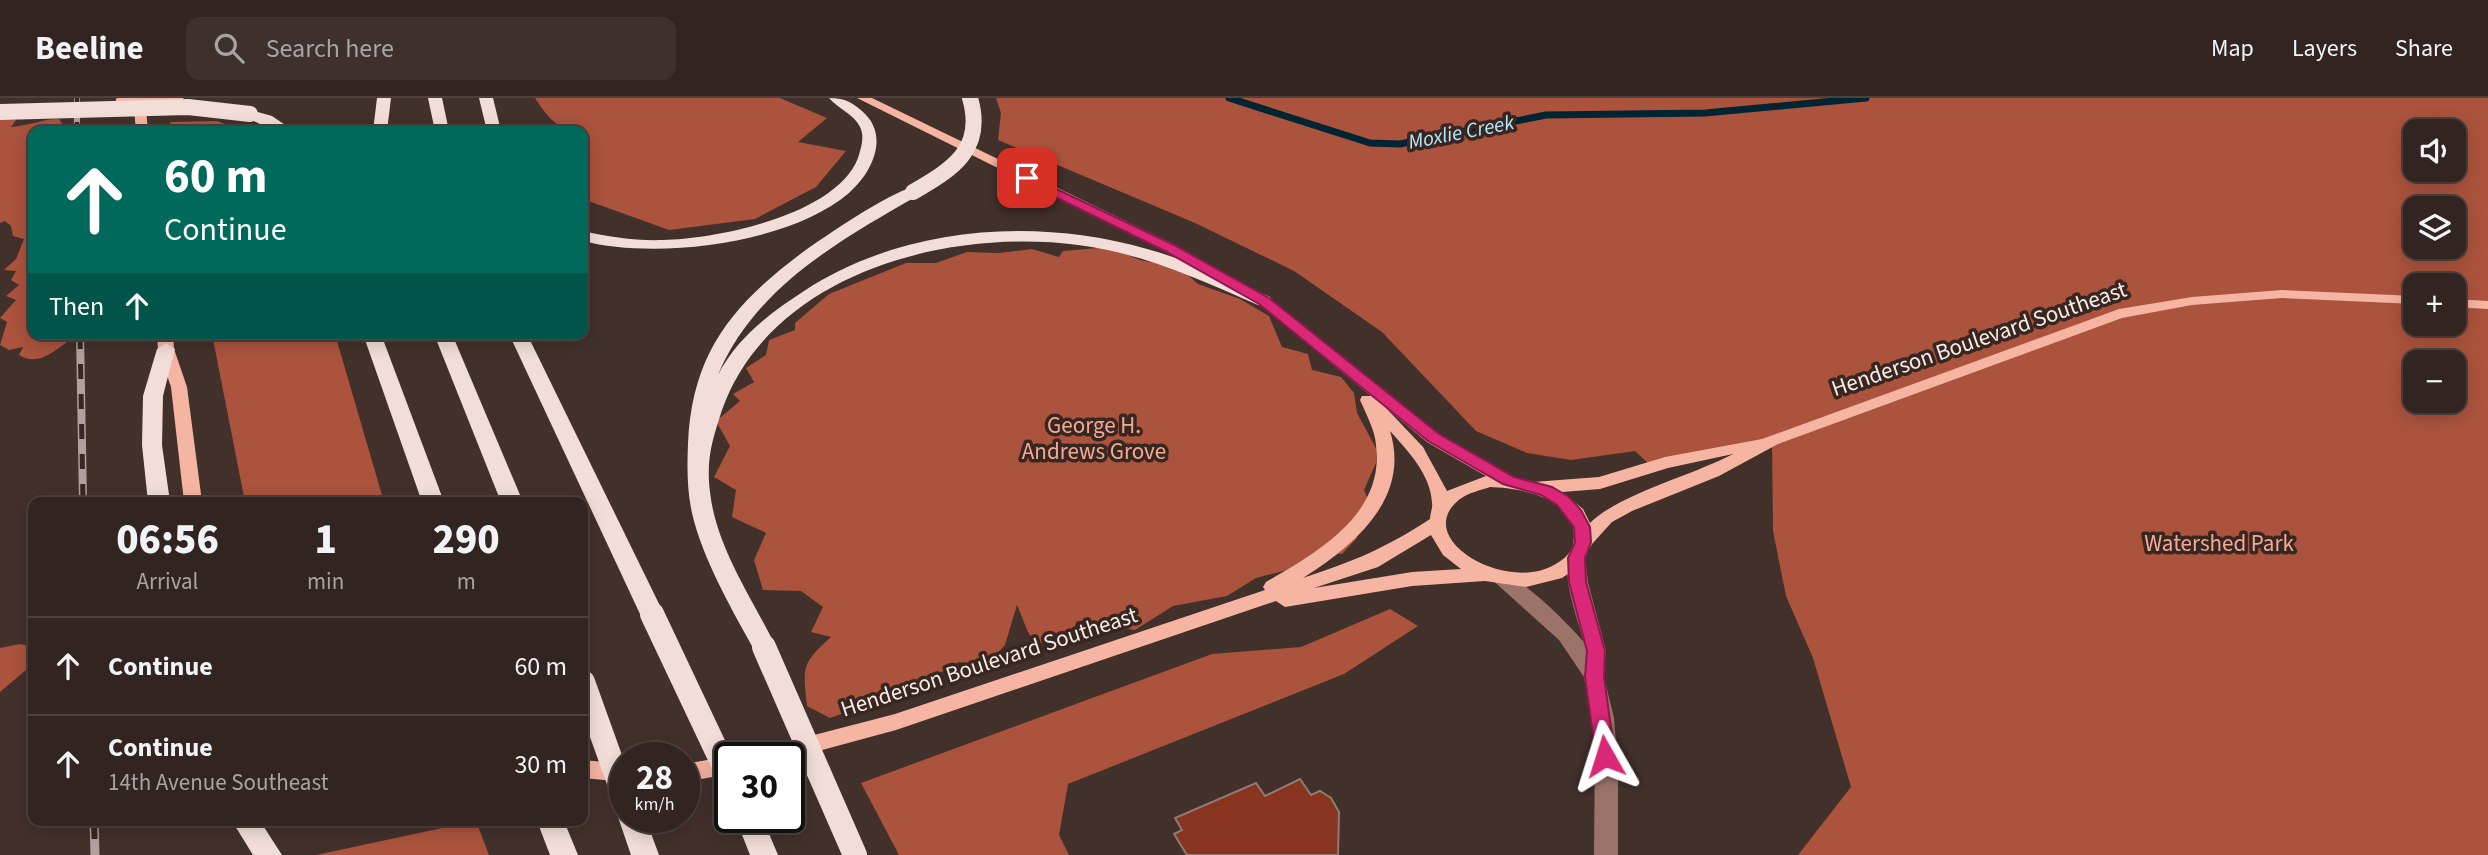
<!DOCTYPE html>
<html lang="en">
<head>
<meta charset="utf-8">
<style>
	body { margin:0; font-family:"Source Sans 3",sans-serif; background:#3d302d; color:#f1f3f6; height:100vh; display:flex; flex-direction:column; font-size:26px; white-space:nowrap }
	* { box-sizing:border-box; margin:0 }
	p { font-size:23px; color:#a8a4a5 }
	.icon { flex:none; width:38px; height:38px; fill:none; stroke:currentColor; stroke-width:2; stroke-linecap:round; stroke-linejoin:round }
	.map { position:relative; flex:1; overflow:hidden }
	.sheet { position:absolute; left:28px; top:399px; width:560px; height:329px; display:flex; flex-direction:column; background:#322420; border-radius:14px; box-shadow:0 4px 18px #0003,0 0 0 2px #4d413e }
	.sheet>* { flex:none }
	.top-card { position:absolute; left:28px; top:28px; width:560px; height:214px; border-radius:14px; box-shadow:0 4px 18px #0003,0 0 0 2px #4d413e; background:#00695c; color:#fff; overflow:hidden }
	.tools { position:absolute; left:2403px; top:21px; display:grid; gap:14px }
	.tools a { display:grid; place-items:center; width:63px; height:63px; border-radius:14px; background:#322420; box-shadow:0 4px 18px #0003,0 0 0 2px #4d413e; font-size:35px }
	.speed { position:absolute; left:609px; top:644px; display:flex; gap:14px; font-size:35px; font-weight:700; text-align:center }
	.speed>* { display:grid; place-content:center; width:91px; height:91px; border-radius:50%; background:#322420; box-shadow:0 4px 18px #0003,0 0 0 2px #4d413e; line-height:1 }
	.speed small { font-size:18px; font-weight:400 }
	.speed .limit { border:4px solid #111; border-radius:10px; background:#fff; color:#111 }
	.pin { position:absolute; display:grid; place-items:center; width:60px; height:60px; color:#fff; margin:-30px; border-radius:14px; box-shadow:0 4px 10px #0006 }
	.me { position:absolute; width:77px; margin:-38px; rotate:354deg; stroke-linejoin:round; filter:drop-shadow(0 0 5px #0008) }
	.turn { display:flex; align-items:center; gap:24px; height:147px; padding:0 21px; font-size:32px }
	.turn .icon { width:91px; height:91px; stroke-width:2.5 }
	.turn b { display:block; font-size:49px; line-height:60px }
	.then { display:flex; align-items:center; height:66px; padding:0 21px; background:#0003; gap:14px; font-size:26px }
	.eta { display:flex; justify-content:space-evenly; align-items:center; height:119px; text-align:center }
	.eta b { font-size:42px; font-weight:800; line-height:49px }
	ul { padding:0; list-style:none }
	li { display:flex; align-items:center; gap:21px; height:98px; padding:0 21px; border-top:2px solid #4d413e }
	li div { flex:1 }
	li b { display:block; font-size:26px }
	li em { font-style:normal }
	header { display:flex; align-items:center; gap:42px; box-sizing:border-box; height:98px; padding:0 35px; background:#322420; border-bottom:2px solid #4d413e }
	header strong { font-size:33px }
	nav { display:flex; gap:38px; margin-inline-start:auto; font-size:24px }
	.search { width:490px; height:63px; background:#3d302d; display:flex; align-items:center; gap:18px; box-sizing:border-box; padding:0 24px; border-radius:14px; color:#a8a4a5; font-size:26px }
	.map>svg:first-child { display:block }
	.forest { fill:#ab533d; fill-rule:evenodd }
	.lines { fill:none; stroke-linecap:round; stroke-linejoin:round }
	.stream { stroke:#002532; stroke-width:7 }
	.building { fill:#88341e; stroke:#8f7a74; stroke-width:2 }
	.minor { fill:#9b7368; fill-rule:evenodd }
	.major { fill:#f6b4a2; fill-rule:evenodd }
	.highway { fill:#f2ddd8; fill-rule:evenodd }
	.rail-far2-casing { stroke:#b0a19e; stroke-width:6 }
	.rail-far1-casing { stroke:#b0a19e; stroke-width:8 }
	.rail-casing { stroke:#b0a19e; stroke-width:9 }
	.rail-far2 { stroke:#382621; stroke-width:4.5; stroke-dasharray:12; stroke-linecap:butt }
	.rail-far1 { stroke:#382621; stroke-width:5; stroke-dasharray:15; stroke-linecap:butt }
	.rail { stroke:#382621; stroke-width:6; stroke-dasharray:18; stroke-linecap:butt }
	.major-bridge { stroke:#f6b4a2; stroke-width:13 }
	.highway-bridge-far1 { stroke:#f2ddd8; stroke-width:16 }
	.highway-bridge { stroke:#f2ddd8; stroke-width:24 }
	.route { fill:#db2777; stroke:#8e194d; stroke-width:2 }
	.labels { text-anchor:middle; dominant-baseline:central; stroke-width:7; stroke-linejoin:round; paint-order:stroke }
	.far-water-label { font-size:21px; font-style:italic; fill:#b4e8fd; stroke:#382621 }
	.street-label { font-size:23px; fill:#f8ebe8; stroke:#382621 }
	.park-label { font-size:23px; fill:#f2a996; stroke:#382621 }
</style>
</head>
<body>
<header>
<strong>Beeline</strong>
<div class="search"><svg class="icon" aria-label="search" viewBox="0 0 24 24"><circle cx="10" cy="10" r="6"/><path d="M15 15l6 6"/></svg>Search here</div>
<nav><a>Map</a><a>Layers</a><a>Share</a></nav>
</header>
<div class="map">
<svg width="2488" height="757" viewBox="0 0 2488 757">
	<rect width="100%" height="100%" fill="#42302b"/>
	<g class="forest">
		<path d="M535 0H780L827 20 798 44 846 53 816 89 755 121 669 132 583 101V33C558 33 548 20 535 0Z"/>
		<path d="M996 0H2488V757H1798L1851 689 1813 560 1786 498 1773 433 1772 343 1651 368 1635 353 1571 362 1527 355 1476 333 1382 234 1294 173 1195 125 998 42 1001 15ZM2415 33H2454V72H2415ZM2415 110H2454V149H2415ZM2415 187H2454V226H2415ZM2415 264H2454V303H2415Z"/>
		<path d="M0 18 16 22 11 29C28 28 42 21 59 21L63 27 59 33H33V236L71 237 70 242C54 253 38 269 19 257L23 249 9 252 0 247 7 224 0 220 16 202 6 198 19 187 11 182 16 173 4 172 16 161 24 141 13 138 11 128 5 123 0 125Z"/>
		<path d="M217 23 243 33H172L170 24Z"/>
		<path d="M1110 149 1140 162 1180 170 1198 186 1240 201 1269 218 1282 249 1308 256 1312 272 1341 279 1354 295 1357 315 1377 352 1376 365 1364 392 1368 402 1356 419 1357 440 1342 456 1321 454 1287 472 1256 480 1227 498 1173 508 1135 532 1077 523 1068 544C1026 551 1031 538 1017 507L1005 547 985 569 959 564 938 576 887 592 880 602 830 620 807 608C803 569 801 566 831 539L811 534 823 509 801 493 763 492 754 462 766 435 732 419 736 392 714 379 730 348 716 323 740 303 733 296 754 284 746 270 766 257 769 242 795 232V225L829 196 906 165H936L967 154 998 155 1032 151 1059 159 1063 153Z"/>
		<path d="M212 236H335L384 404H245Z"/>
		<path d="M1390 511 1418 528 1344 576 1068 686 1059 737 1069 757H899L861 685 1212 556 1301 549Z"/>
		<path d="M20 546 33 549V566L0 594V550Z"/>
		<path d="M476 723 489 757H316L475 723Z"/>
	</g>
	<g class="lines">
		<path class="stream" d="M1229 0 1370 45 1400 46 1546 17 1705 15 1866 0"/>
	</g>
	<path class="building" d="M1300 681 1311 697 1320 693 1331 700 1339 714 1338 757H1187L1174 736 1182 732 1175 720 1256 685 1265 698Z"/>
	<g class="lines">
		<path class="minor" d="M1577 453 1584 455 1588 484 1606 553 1604 579 1614 620 1618 667V757H1594L1595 643 1584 579 1559 542 1489 479 1491 474C1513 468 1569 527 1584 544 1578 523 1560 474 1570 455Z"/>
		<g class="major">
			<path d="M133 0H145L148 33H136Z"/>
			<path d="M857 0H872L1175 147 1269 200 1439 336 1516 380 1533 384 1599 379 1665 359 1762 341 2119 211 2192 199 2282 192 2415 198V206L2282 200 2192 207 2122 220 1778 346 1719 378 1632 413 1612 424 1592 446 1579 468 1562 480 1526 489 1485 483 1412 488 1285 509 1276 503 896 632 789 661 749 660 752 654 760 651 895 616 1265 492 1263 489 1266 484C1318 454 1385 416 1376 347 1375 332 1366 316 1360 302L1362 298H1371L1259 206 1165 153ZM1385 309 1427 344 1486 378 1447 393 1423 349ZM1390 333C1408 353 1431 377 1432 405 1433 410 1430 415 1430 421 1384 451 1354 463 1303 480 1354 448 1411 400 1390 333ZM1733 356C1694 377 1619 396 1590 425L1583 411 1562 394 1600 391 1668 370ZM1490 389C1520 390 1574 399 1574 438 1574 452 1567 460 1554 467 1505 495 1410 440 1460 401 1468 395 1481 392 1490 389ZM1431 437 1443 457 1461 471 1412 474 1314 490 1378 469Z"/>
			<path d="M2454 201 2488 203V211L2454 209Z"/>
			<path d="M157 236H173L174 251 187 289 202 404H184L171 289 158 251Z"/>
			<path d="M730 658 735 660H730V676L684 684V666Z"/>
			<path d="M583 662 625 666V684L583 680Z"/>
		</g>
		<g class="highway">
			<path d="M377 0H391L387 33H373Z"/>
			<path d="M428 0H442L449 33H435Z"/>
			<path d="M479 0H493L501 33H487Z"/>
			<path d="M829 0C844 0 850 3 862 13 890 37 873 74 849 95 789 146 657 162 583 143V133C609 139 636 143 663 142 717 141 836 117 858 60 861 50 865 39 860 29 854 16 838 11 829 0Z"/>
			<path d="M250 12 272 18 294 33C279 34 254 26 243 16Z"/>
			<path d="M913 89 921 94 919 97C840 142 754 190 718 277 737 240 770 215 804 193 903 128 1035 119 1147 151 1190 163 1230 181 1270 199L1273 203 1264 208 1258 207C1199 181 1142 155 1078 147 947 130 771 175 722 312 712 343 706 361 710 394 716 449 752 500 776 549L772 555 764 558 756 555C733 514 702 460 692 415 687 393 687 369 688 346 692 255 732 207 803 154 827 137 887 96 913 89Z"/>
			<path d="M363 236H381L444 404H422Z"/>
			<path d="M434 236H452L523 404H501Z"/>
			<path d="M509 236H527L664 516 660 522 652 525 644 522 640 516Z"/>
			<path d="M166 245 175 251 163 298 162 347 170 404H148L142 347 143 298 157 251Z"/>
			<path d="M625 710V719H645L659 757H631L618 719Z"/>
			<path d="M735 719H762L778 757H750Z"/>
			<path d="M232 723H260L282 757H253Z"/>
			<path d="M537 723H564L578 757H550Z"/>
		</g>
		<defs>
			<path id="rail-far2" d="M77 0V33"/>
			<path id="rail-far1" d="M80 236 83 404"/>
			<path id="rail" d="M94 723 95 757"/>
		</defs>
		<use href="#rail-far2" class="rail-far2-casing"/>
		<use href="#rail-far1" class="rail-far1-casing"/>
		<use href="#rail" class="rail-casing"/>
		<use href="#rail-far2" class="rail-far2"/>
		<use href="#rail-far1" class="rail-far1"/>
		<use href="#rail" class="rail"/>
		<path class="major-bridge" d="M122 4 177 0"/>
		<g class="highway-bridge-far1">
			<path d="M0 14 188 9 250 16"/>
			<path d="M913 94C953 71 985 51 970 0"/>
		</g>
		<g class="highway-bridge">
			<path d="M652 516 730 681"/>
			<path d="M764 549 855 757"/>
			<path d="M583 584 625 701"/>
		</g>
	</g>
	<path class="route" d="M1027 77 1174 147 1269 200 1439 336 1514 379 1552 389 1569 399 1581 412 1590 429 1591 444 1585 460 1586 484 1605 553 1604 579 1615 658 1612 664 1605 666 1599 664 1596 658 1585 579 1587 553 1569 484 1568 460 1575 444 1574 429 1557 407 1541 397 1503 386 1428 343 1259 206 1165 153 1023 83 1021 80Z"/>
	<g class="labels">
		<g class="far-water-label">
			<text transform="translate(1461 34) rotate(-11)">Moxlie Creek</text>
		</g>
		<g class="street-label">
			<text transform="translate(1979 241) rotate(-19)">Henderson Boulevard Southeast</text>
			<text transform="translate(989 564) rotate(-18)">Henderson Boulevard Southeast</text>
		</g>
		<g class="park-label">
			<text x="1094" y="327">George H.<tspan x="1094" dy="26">Andrews Grove</tspan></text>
			<text x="2219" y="445">Watershed Park</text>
		</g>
	</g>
</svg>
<div class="tools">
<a><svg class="icon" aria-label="sound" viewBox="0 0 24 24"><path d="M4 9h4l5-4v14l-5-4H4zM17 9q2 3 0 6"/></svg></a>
<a><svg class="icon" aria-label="layers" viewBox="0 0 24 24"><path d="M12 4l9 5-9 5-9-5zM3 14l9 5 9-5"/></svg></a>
<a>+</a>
<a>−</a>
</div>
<div class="speed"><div>28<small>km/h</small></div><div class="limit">30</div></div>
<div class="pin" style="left:1027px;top:80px;background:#d93025"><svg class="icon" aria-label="arrive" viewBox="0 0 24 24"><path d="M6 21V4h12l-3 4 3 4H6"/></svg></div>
<svg class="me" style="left:1605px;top:658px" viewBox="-20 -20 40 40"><path d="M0-17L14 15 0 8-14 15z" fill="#db2777" stroke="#fff" stroke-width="4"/></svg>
<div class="top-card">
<div class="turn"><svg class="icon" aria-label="ahead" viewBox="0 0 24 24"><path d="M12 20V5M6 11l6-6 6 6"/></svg><div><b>60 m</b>Continue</div></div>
<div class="then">Then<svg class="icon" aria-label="ahead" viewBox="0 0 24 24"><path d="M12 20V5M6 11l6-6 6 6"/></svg></div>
</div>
<section class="sheet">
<div class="eta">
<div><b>06:56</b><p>Arrival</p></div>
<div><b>1</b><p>min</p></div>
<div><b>290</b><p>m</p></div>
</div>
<ul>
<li><svg class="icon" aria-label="ahead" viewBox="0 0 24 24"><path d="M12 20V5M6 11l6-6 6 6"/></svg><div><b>Continue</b></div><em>60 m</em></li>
<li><svg class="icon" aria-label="ahead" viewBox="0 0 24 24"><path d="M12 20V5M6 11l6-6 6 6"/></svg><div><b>Continue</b><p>14th Avenue Southeast</p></div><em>30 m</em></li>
</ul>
</section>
</div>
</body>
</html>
